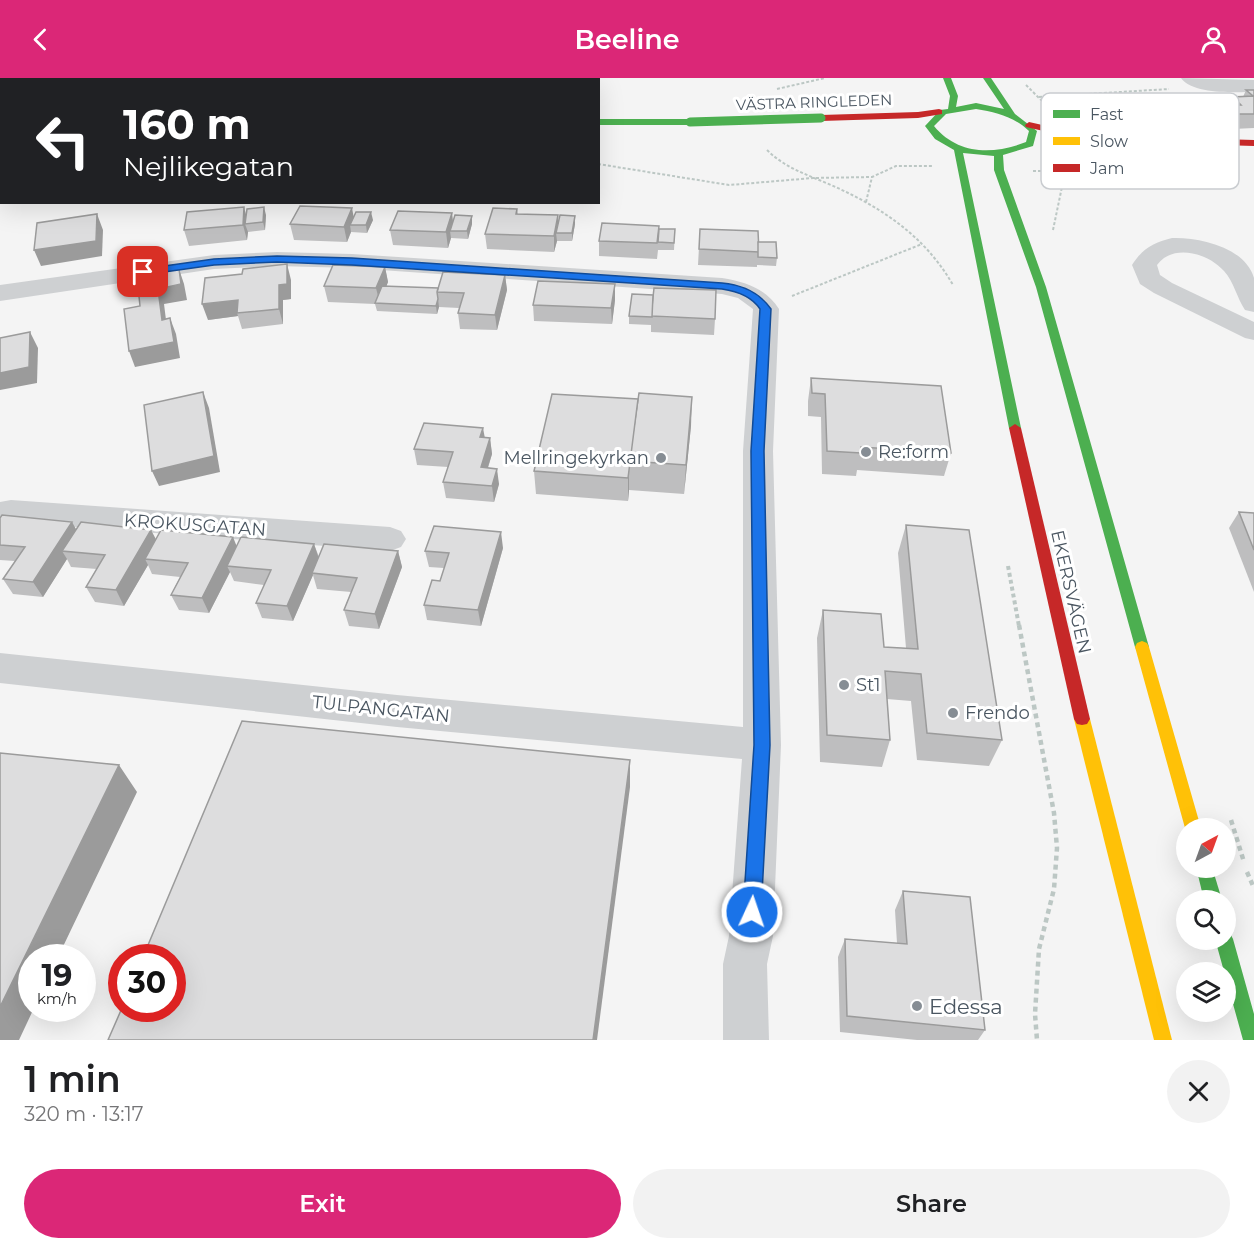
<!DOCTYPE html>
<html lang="en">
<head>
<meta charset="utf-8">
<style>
  :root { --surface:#fff; --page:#f2f2f2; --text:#202124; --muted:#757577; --accent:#db2777 }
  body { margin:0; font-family:Montserrat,sans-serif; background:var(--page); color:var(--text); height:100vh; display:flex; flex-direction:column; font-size:22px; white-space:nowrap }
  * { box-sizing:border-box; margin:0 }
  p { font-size:20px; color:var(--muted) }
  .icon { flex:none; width:33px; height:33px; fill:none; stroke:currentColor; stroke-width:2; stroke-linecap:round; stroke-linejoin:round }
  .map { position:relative; height:962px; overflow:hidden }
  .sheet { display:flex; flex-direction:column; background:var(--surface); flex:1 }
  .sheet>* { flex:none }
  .guide { position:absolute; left:0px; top:0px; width:600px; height:126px; box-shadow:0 6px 24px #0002; background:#202124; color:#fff; overflow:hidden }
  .needle { width:39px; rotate:41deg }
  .fabs { position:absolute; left:1176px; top:740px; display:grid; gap:12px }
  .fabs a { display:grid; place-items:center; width:60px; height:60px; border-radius:50%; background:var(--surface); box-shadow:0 6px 24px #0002; font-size:30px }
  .speed { position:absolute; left:18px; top:866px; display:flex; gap:12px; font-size:30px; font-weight:700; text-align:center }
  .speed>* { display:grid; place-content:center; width:78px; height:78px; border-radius:50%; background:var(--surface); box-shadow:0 6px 24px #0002; line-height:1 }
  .speed small { font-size:15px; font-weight:400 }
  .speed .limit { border:9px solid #d22; background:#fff; color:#111 }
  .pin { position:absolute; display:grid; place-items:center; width:51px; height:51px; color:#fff; margin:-26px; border-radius:12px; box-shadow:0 3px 9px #0006 }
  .me { position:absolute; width:66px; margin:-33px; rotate:3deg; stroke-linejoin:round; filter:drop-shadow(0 0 4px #0008) }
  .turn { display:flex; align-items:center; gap:21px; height:126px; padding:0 24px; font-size:27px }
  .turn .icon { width:78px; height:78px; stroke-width:2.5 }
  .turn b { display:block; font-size:42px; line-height:51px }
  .round { display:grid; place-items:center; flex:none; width:63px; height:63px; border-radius:32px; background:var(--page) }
  .headline { display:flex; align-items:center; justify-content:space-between; height:102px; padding:0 24px }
  h1 { font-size:36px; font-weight:600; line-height:45px }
  .action { display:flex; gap:12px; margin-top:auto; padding:12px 24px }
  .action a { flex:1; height:69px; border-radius:36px; background:var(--accent); color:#fff; font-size:24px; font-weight:600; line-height:69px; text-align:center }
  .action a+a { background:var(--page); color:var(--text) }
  header { display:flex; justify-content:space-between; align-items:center; height:78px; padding:0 24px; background:var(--accent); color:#fff; font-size:27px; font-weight:600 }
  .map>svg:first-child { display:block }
</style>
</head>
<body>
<header><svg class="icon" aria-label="back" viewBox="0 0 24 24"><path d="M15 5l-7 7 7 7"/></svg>Beeline<svg class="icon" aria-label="person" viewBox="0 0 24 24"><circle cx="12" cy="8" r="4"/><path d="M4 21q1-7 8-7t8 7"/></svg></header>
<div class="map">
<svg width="1254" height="962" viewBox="0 0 1254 962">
  <rect width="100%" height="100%" fill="#f4f4f4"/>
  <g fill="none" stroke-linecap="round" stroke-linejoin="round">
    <g stroke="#bcc7c4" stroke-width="2" stroke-dasharray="3 2" stroke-linecap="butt">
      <path d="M1026,7L1042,23"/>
      <path d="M777,11L825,0"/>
      <path d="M1039,19L1169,11"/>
      <path d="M767,72C785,90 808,97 831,107C881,129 925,158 953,207"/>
      <path d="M598,86L729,107L813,100L872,99"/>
      <path d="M1033,93H1066"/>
      <path d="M866,124L872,99L896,88H933"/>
      <path d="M1053,152L1068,80"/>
      <path d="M792,218L922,166"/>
    </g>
    <path stroke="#bcc7c4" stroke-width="4" stroke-dasharray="4 3" stroke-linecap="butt" d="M1008,488L1019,548"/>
    <g stroke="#bcc7c4" stroke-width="4.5" stroke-dasharray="5 4" stroke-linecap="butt">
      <path d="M1019,547L1054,735L1057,770L1054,811L1039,871L1035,936L1037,962"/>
      <path d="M1231,742L1244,784"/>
      <path d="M1247,794L1254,810"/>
    </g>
    <g fill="#ced0d2" fill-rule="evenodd">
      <path d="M327,0H347L326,2Z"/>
      <path d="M1181,0L1254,2V14C1236,14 1193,17 1181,0Z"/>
      <path d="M1172,160C1199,159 1245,169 1254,200C1254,210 1254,224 1254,234L1245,232C1237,220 1234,204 1224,193C1208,175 1173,165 1157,187L1160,197L1172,205L1254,244V262L1245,260L1154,215L1140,206L1132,187C1143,170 1153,165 1172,160Z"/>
      <path d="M277,174L352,176L722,200C746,204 765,210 779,231L773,373L781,667L773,858L767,886L769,962H723V886L729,858L742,681L397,649L0,605V575L397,617L743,649V373L753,231L738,220L722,216L352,190L277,188L214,191L0,223V207L214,177Z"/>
      <path d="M11,422L390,449L401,453L406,461L401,469L390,473L11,444L0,446V424Z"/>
    </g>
    <g fill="#4caf50" fill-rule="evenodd">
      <path d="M943,0H951L958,18L956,29L976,25L1004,31L983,0H991L1015,36L1037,53L1033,68L1003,77L1004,92L1046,209L1149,569L1147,573L1142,575L1137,573L1135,569L1036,209L994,92V78L963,75L1021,350L1015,354L1009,350L954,72L935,61L925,48L940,32L948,31L950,18ZM976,31C996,34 1014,39 1029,53L1026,64C993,77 958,77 934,48L946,36Z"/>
      <path d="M598,41H690L694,44L690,47H598Z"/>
      <path d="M1196,789H1212L1222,822H1204Z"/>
      <path d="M1226,853L1230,855L1233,861L1254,936V962H1243L1215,861H1226Z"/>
    </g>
    <g fill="#ffc107" fill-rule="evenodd">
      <rect x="0" y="56" width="2" height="6"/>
      <path d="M1142,563L1147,565L1149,569L1201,750H1186V754L1185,750L1135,569L1137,565Z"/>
      <path d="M1082,635L1087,636L1090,641L1172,962H1154L1074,641L1077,636Z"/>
    </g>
    <g fill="#c62828" fill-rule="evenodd">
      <path d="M939,31L942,32V36L918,40L821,43L817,40L821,37L918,34Z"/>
      <path d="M1029,44L1087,57L1254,62V68L1087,63L1026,49L1025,47Z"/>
      <path d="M1015,346L1021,350L1090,641L1087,646L1082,647L1077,646L1074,641L1009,350Z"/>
    </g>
    <path stroke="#4caf50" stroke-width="9" d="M690,44L821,40"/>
  </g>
  <g fill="#bebebf">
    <path d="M1246,12H1254V50L1233,51L1224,41L1233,19H1243Z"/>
    <path d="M517,131L518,136L558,137V145L575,146L572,163H557L554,174L487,171L485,156Z"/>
    <path d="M266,137L265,152L248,154L247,162L189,168L184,152Z"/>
    <path d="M354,138L373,142L367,155L351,154L347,164L294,162L290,146Z"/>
    <path d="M472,138V146L468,161L451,160L448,170L393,167L390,152L453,143Z"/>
    <path d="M675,151L674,172H658L657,181L599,178V163Z"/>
    <path d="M700,151L758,164L777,180L776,188L757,187V189L698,187Z"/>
    <path d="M385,189L388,204L386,208L438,210L505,197L507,212L497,252L460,251L458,235L459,230L439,229L437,236L377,233L375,226L328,224L324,208Z"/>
    <path d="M291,202V221L283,222V246L242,251L238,238L208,242Z"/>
    <path d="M615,206V222L612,246L534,243L533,227Z"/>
    <path d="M629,238L715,241L714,257L651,254V247L629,246Z"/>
    <path d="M811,300L951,375L944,398L857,392L856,398L822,396L821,339L808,338V323Z"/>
    <path d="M691,348L684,416L629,412L628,423L536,416L534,393Z"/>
    <path d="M485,360H490L492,376L488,390L499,406L494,424L446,420L443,404L448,389L417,387L414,371Z"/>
    <path d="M1239,434L1254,435V514L1229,450Z"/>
    <path d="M0,440L76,451L156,461L237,468L314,466L319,479L398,473L402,489L379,551L349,548L344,532L351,514L317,511L313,497L293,543L262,540L256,525L264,507L234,503L230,494L209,535L179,532L171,517L180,499L152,496L148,487L124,528L95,524L86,509L97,491L71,489L67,481L43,519L13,516L3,501L15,483L0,482Z"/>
    <path d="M906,447L1002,662L989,688L917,682L911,623L887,621L890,662L882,689L820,684L817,560L823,532L884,569L906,570L898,475Z"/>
    <path d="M503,470L481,548L427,542L424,527L440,503L444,490L429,489L425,473Z"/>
    <path d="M903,813L985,952L978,962H917L840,954L838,879L845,861L897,865L895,832Z"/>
  </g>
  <g fill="#9b9b9b">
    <path d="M244,129L248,144L245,146L248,154L247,162L243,147Z"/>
    <path d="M264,129L266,137L265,152L263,144Z"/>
    <path d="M352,130L355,146L350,147L351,154L347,164L344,149Z"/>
    <path d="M371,134L373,142L367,155L366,147Z"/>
    <path d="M452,135L454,151L450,153L451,160L448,170L446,154Z"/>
    <path d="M97,136L103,152L102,178L41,188L34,172Z"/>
    <path d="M558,137L559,152L556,155L557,163L554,174V158Z"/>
    <path d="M472,138V146L468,161L467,153Z"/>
    <path d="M575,138V146L572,163V155Z"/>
    <path d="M287,186L291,202V221L283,222V246L279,231V207Z"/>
    <path d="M385,189L388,204L380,226L376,210Z"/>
    <path d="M179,191L184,206L187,222L164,226L168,258L162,242L158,211Z"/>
    <path d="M505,197L507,212L497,252L495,237Z"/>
    <path d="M615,206V222L612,246L611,230Z"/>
    <path d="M438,221L439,229L437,236L436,228Z"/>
    <path d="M238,222L237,235L238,238L208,242L202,226Z"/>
    <path d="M170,240L176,256L180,280L135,289L129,273Z"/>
    <path d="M30,254L38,270L37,305L0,312V295Z"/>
    <path d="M203,314L209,330L220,394L159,408L152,393Z"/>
    <path d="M692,319L691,348L684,416L686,387Z"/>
    <path d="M483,350L486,366L480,359Z"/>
    <path d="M490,360L492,376L483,405L481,389Z"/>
    <path d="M629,389V412L628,423V400Z"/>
    <path d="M497,391L499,406L494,424L492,408Z"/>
    <path d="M72,444L81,460L62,473L67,481L43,519L33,504Z"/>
    <path d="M151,452L159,467L145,481L148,487L124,528L116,512Z"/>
    <path d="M501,454L503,470L481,548L478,532Z"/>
    <path d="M233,459L239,474L227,488L230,494L209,535L202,520Z"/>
    <path d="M314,466L319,481L312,495L313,497L293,543L287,528Z"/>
    <path d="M398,473L402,489L379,551L375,536Z"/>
    <path d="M630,682V709L597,962H593Z"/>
    <path d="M119,687L137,714L58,879H32V930H34L19,962H0V929Z"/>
  </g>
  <g fill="#ddddde" stroke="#9b9b9b" stroke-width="1.5">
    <path d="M1246,12H1254V36H1239L1230,27H1241L1233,19L1253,18Z"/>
    <path d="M300,128L352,130L344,149L290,146Z"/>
    <path d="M244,129L243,147L184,152L187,134Z"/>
    <path d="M264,129L263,144L245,146L247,131Z"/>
    <path d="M493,130L517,131L516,136L558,137L554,158L485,156Z"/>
    <path d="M398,133L452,135L446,154L390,152Z"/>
    <path d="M356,134H371L366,147H350Z"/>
    <path d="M97,136L96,163L34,172L37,145Z"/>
    <path d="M455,137L472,138L467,153H450Z"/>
    <path d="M560,137L575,138L572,155H556Z"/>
    <path d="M602,145L659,148L657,165L599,163Z"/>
    <path d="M659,151H675L674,165L658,164Z"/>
    <path d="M700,151L758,153L759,174L699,171Z"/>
    <path d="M758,164H776L777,180L758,179Z"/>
    <path d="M287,186V206L279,207V231L237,235L238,222L202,226L205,200L242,196L243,191Z"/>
    <path d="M333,187L385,189L376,210L324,208Z"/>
    <path d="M179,191L181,206L158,211L162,242L170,240L174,264L129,273L124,231L140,228L137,199Z"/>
    <path d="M443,194L505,197L495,237L458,235L464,215L437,214Z"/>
    <path d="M538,203L615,206L611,230L533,227Z"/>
    <path d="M382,208L438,210L437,214L438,221L436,228L375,225Z"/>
    <path d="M654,210L716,212L715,241L651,238Z"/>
    <path d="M632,216L653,217L652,239L629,238Z"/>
    <path d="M30,254L29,289L0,295V260Z"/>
    <path d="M811,300L941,308L951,375L861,369V375L827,373L825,316L812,315Z"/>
    <path d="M203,314L214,378L152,393L144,327Z"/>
    <path d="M639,315L692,319L686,387L629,383Z"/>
    <path d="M552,316L638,321L628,400L534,393Z"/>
    <path d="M424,345L483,350L480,359L490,360L481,389L497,391L492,408L443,404L453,374L414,371Z"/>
    <path d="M1239,434L1254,435V472Z"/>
    <path d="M2,437L72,444L33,504L3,501L25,469L0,467V440Z"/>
    <path d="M81,444L151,452L116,512L86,509L105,477L62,473Z"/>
    <path d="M906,447L969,452L1002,662L927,655L921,596L885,593L890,662L827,657L823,532L881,536L884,569L918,571Z"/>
    <path d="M434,448L501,454L478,532L424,527L432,502L440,503L449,475L425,473Z"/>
    <path d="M161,452L233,459L202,520L171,517L188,485L145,481Z"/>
    <path d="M241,459L314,466L287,528L256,525L271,492L227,488Z"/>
    <path d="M324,466L398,473L375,536L344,532L357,500L312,495Z"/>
    <path d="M242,643L630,682L593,962H108L122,930H172V879H143Z"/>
    <path d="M0,675L119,687L0,929Z"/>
    <path d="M903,813L970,819L985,952L847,938L845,861L907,866Z"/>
  </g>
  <path fill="#1a73e8" stroke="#114b97" stroke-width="1.5" d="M277,178L352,180L722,205C743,207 759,214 771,231L764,373L770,667L761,834L758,840L752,843L746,840L743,834L754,667L751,373L760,231C752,219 736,213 722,211L352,187L277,184L214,187L143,197L138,194L143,191L214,181Z"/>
  <g fill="#868d94" stroke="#fff" stroke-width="2">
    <circle cx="866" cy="374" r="6"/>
    <circle cx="661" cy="380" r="6"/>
    <circle cx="844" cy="607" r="6"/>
    <circle cx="953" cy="635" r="6"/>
    <circle cx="917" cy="928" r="6"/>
  </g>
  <g text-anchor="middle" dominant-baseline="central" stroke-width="6" stroke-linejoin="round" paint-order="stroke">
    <g font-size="15" fill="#4a5661" stroke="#fff">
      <text transform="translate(814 24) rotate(-2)">VÄSTRA RINGLEDEN</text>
    </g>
    <g font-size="18" fill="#4a5661" stroke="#fff" text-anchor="start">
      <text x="878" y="374">Re:form</text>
      <text x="649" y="380" text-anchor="end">Mellringekyrkan</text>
      <text x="856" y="607">St1</text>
      <text x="965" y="635">Frendo</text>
    </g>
    <g font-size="18" fill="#4a5661" stroke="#fff">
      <text transform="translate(195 447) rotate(4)">KROKUSGATAN</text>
      <text transform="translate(1071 514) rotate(77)">EKERSVÄGEN</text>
      <text transform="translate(381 631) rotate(6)">TULPANGATAN</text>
    </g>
    <g font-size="21" fill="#4a5661" stroke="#fff" text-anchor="start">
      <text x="929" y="928">Edessa</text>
    </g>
  </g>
  <rect x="1041" y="15" width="198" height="96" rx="9" fill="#fff" stroke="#c9ccd0" stroke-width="1.5"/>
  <rect x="1053" y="32" width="27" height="8" fill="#4caf50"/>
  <rect x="1053" y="59" width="27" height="8" fill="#ffc107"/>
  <rect x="1053" y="86" width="27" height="8" fill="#c62828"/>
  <g font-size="16" fill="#4a5661">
    <text x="1090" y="42">Fast</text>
    <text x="1090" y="69">Slow</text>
    <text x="1090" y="96">Jam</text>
  </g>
</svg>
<div class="fabs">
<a><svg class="needle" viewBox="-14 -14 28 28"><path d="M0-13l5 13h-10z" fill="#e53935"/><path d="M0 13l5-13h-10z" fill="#757577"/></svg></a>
<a><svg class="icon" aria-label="search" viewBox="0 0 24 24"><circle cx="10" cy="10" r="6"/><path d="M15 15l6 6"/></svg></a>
<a><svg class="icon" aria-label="layers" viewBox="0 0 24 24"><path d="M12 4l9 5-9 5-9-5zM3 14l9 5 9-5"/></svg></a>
</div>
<div class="speed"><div>19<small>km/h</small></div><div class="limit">30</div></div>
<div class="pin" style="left:143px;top:194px;background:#d93025"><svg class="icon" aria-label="arrive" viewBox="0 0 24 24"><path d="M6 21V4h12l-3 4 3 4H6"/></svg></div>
<svg class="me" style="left:752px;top:834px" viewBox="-20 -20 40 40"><circle r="17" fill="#1a73e8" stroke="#fff" stroke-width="3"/><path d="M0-11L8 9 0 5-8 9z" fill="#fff"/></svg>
<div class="guide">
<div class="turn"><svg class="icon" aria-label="left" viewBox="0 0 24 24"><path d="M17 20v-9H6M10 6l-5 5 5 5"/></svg><div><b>160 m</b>Nejlikegatan</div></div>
</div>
</div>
<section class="sheet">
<div class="headline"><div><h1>1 min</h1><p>320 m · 13:17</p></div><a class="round"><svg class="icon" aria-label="close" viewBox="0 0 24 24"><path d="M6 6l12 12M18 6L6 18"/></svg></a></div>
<div class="action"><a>Exit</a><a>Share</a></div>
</section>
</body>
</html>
